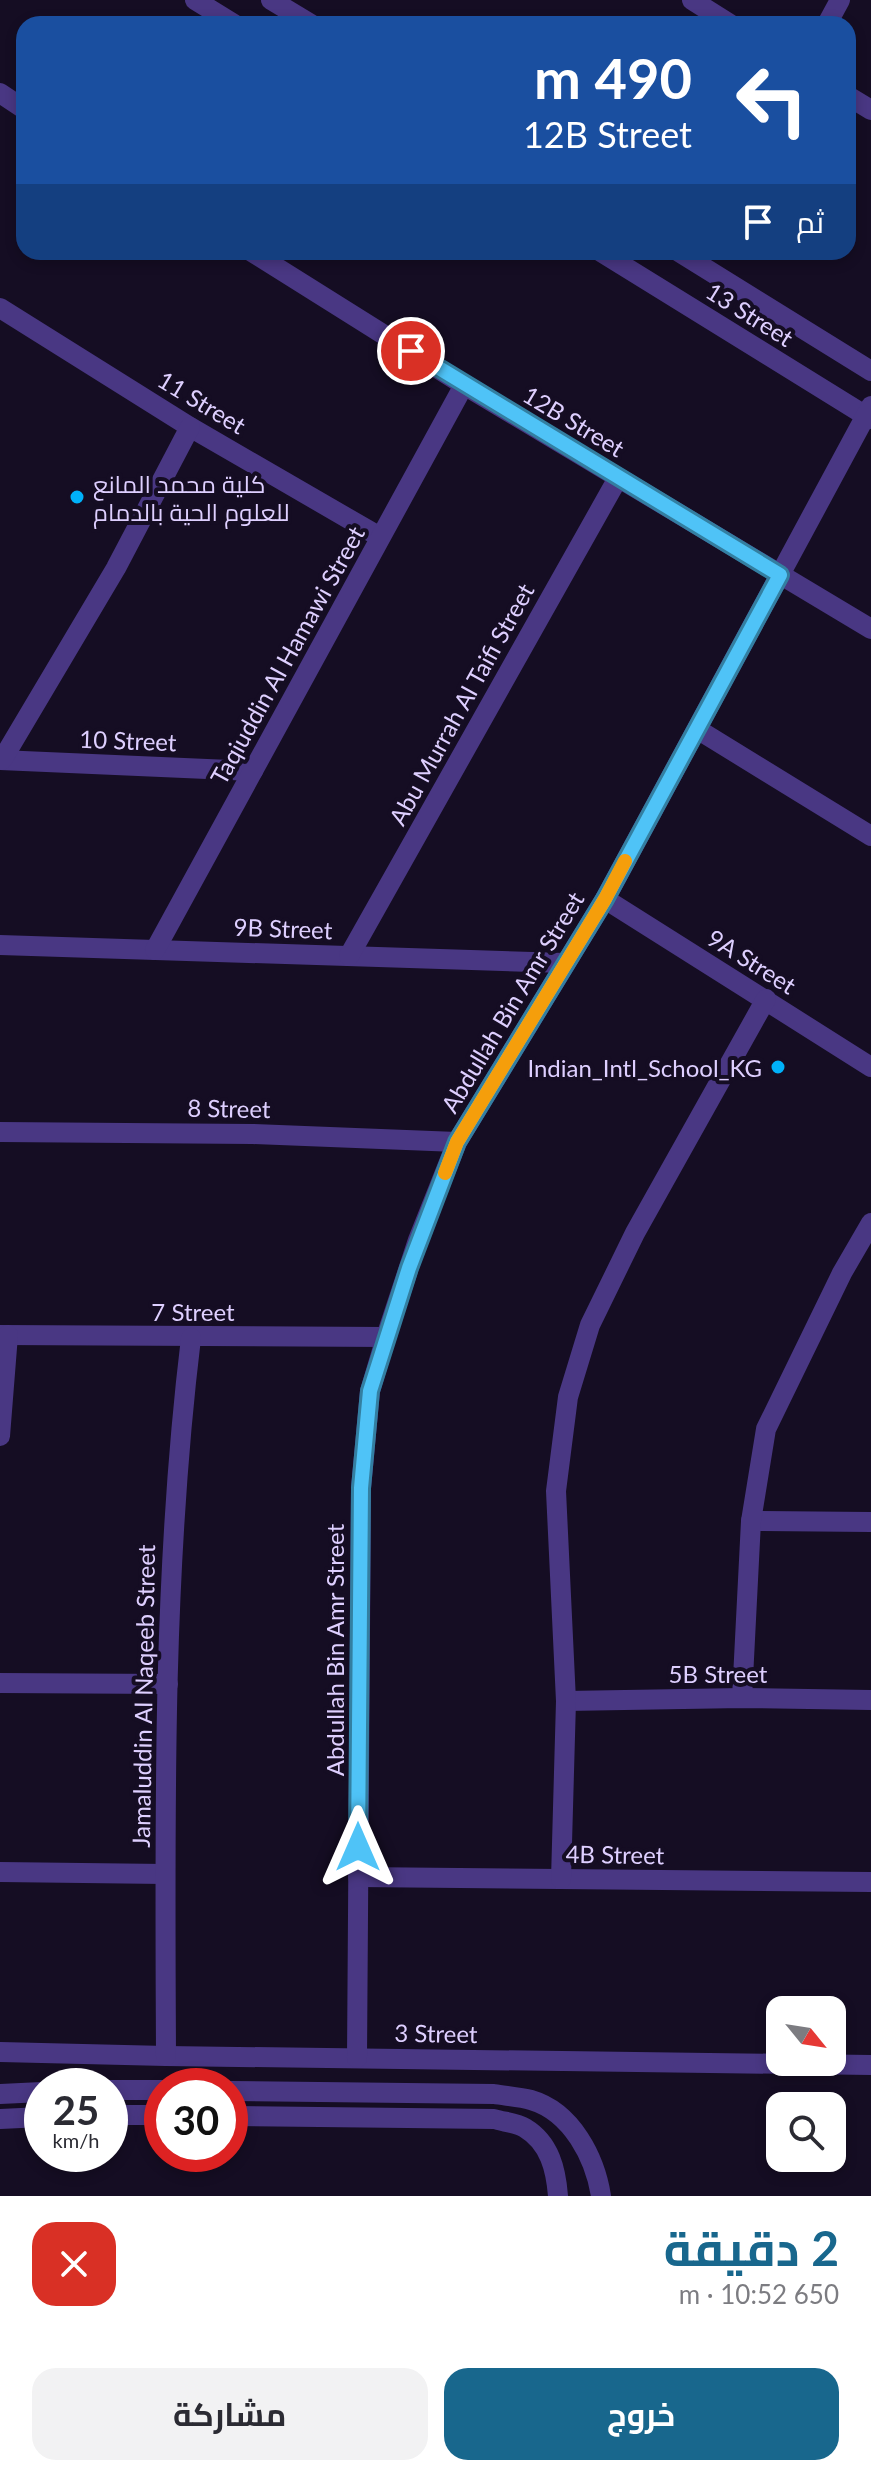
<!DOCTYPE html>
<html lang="ar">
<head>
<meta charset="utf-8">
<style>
  :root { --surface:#fff; --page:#f2f2f3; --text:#2b2b33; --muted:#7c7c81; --accent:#18678d }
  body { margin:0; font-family:Lato,Cairo,sans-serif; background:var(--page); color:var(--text); direction:rtl; height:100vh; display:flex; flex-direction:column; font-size:30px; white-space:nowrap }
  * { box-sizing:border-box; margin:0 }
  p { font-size:26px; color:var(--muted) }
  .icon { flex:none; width:44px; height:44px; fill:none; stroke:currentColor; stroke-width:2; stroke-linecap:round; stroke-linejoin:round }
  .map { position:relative; height:2196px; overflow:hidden; direction:ltr }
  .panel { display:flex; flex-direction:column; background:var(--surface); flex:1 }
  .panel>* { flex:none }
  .banner { position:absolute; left:16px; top:16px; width:840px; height:244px; border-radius:24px; box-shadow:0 4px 12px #0003; direction:rtl; background:#1a4fa0; color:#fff; overflow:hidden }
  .needle { width:52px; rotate:120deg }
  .tools { position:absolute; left:766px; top:1996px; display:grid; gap:16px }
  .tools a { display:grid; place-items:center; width:80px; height:80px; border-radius:16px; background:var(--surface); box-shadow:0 4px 12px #0003; font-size:40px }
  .speed { position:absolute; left:24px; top:2068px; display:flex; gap:16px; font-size:40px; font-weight:700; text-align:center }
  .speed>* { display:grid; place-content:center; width:104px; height:104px; border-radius:50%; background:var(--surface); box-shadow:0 4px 12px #0003; line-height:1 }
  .speed small { font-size:20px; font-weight:400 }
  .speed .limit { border:12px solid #d22; background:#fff; color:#111 }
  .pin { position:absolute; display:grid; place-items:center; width:68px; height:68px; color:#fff; margin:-34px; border:4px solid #fff; border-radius:50%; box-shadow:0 2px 8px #0007 }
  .me { position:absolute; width:88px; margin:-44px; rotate:0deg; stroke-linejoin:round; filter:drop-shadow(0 0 6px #0008) }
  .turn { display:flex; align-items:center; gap:28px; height:168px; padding:0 32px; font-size:36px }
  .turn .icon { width:104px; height:104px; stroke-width:2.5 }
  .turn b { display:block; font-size:56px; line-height:68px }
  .then { display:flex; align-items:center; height:76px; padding:0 32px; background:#0003; gap:16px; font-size:30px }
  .round { display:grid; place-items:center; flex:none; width:84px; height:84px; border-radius:24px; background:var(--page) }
  .headline { display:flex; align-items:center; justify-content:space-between; height:136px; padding:0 32px }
  h1 { font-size:48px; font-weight:700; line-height:60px; color:var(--accent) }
  .cta { display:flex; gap:16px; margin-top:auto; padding:16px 32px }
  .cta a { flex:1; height:92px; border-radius:24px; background:var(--accent); color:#fff; font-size:32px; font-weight:700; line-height:92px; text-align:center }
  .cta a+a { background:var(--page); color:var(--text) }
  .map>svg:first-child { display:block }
</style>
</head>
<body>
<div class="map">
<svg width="871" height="2196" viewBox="0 0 871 2196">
  <rect width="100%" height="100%" fill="#150d23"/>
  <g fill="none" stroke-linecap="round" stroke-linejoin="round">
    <g stroke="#493783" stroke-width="20">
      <path d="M195,0L234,24"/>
      <path d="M271,0L311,24"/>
      <path d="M692,0L730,24"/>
      <path d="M827,24L840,0"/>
      <path d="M0,93L24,109"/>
      <path d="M848,96L871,110"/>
      <path d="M252,252L464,385L871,629"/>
      <path d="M601,252L871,419"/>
      <path d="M679,252L871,371"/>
      <path d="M0,308L190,427L380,537"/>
      <path d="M697,729L871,836"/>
      <path d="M0,760L253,771"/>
      <path d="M2,760L116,568L190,427"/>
      <path d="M605,899L871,1067"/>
      <path d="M0,945L565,963"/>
      <path d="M155,950L464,385"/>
      <path d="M349,956L618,478"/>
      <path d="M0,1132L253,1134L457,1142"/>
      <path d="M0,1335L386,1337"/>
      <path d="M0,1436L8,1335"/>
      <path d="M751,1521L871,1522"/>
      <path d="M0,1683L168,1684"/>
      <path d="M742,1698L751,1521L766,1429L842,1273L871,1223"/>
      <path d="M566,1701L742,1698L871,1700"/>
      <path d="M0,1872L165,1874"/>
      <path d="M358,1877L871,1882"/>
      <path d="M561,1879L566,1701L556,1491L568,1397L590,1325L635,1233L766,999"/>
      <path d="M0,2052L166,2056L871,2065"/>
      <path d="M166,2056C165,1816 162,1576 191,1338"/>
      <path d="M357,2058L361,1488L370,1391L386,1337L418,1240L457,1142L605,899L871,406"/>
      <path d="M110,2090H162"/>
      <path d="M230,2091L494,2094C506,2096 520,2097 531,2100C572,2112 595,2158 601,2196"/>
      <path d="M0,2094L42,2092"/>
      <path d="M110,2115H162"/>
      <path d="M230,2116L494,2119C504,2122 517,2123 525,2128C550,2143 556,2170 558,2196"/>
      <path d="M0,2119L42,2117"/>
    </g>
  </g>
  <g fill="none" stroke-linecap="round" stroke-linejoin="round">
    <defs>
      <path id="route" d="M358,1847L361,1488L370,1391L409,1268L457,1142L605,899L780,575L411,351"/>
    </defs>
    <use href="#route" stroke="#337fa1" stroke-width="20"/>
    <use href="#route" stroke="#4fc3f7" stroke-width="14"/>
    <path stroke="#f59e0b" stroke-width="14" d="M445,1173L457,1142L605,899L625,861"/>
  </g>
  <g fill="#00b1fa" stroke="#150d23" stroke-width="3">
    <circle cx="77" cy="497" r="8"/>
    <circle cx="778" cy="1067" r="8"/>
  </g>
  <g text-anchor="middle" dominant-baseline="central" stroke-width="8" stroke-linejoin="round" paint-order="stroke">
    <g font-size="24" fill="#decfff" stroke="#150d23">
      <text transform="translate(750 314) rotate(32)">13 Street</text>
      <text transform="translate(202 402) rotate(31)">11 Street</text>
      <text transform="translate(574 421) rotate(31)">12B Street</text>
      <text transform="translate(287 655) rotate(-61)">Taqiuddin Al Hamawi Street</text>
      <text transform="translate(461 704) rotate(-61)">Abu Murrah Al Taifi Street</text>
      <text transform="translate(128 740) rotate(2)">10 Street</text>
      <text transform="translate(283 928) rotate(2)">9B Street</text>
      <text transform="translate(752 961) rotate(32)">9A Street</text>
      <text transform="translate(512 1002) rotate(-59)">Abdullah Bin Amr Street</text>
      <text transform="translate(229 1108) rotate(1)">8 Street</text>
      <text x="193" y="1311">7 Street</text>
      <text transform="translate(334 1650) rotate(-90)">Abdullah Bin Amr Street</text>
      <text x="718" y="1673">5B Street</text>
      <text transform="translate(143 1696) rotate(-89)">Jamaluddin Al Naqeeb Street</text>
      <text transform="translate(615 1854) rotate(1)">4B Street</text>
      <text transform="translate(436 2033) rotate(1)">3 Street</text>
    </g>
    <g font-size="24" fill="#decfff" stroke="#150d23" text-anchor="start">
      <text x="93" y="483">كلية محمد المانع<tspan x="93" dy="28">للعلوم الحية بالدمام</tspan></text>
      <text x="762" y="1067" text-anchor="end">Indian_Intl_School_KG</text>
    </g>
  </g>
</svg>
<div class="tools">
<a><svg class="needle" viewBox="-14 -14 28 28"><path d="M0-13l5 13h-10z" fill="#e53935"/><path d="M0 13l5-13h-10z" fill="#7c7c81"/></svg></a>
<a><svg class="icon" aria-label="search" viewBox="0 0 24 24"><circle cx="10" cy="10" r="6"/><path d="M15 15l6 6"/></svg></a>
</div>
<div class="speed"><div>25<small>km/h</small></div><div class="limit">30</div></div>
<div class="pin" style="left:411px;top:351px;background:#d93025"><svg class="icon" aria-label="arrive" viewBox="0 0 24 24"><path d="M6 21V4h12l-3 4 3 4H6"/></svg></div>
<svg class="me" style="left:358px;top:1847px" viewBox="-20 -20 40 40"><path d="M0-17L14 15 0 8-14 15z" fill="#4fc3f7" stroke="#fff" stroke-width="4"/></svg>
<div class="banner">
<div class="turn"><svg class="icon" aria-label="left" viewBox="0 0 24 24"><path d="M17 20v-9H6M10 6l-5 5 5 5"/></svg><div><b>490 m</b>12B Street</div></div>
<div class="then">ثم<svg class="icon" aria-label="arrive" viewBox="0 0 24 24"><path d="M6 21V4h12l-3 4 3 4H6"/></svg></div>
</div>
</div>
<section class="panel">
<div class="headline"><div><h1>2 دقيقة</h1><p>650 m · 10:52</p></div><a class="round" style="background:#d93025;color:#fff"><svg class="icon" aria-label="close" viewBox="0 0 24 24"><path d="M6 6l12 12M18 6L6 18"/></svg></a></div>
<div class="cta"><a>خروج</a><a>مشاركة</a></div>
</section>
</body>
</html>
